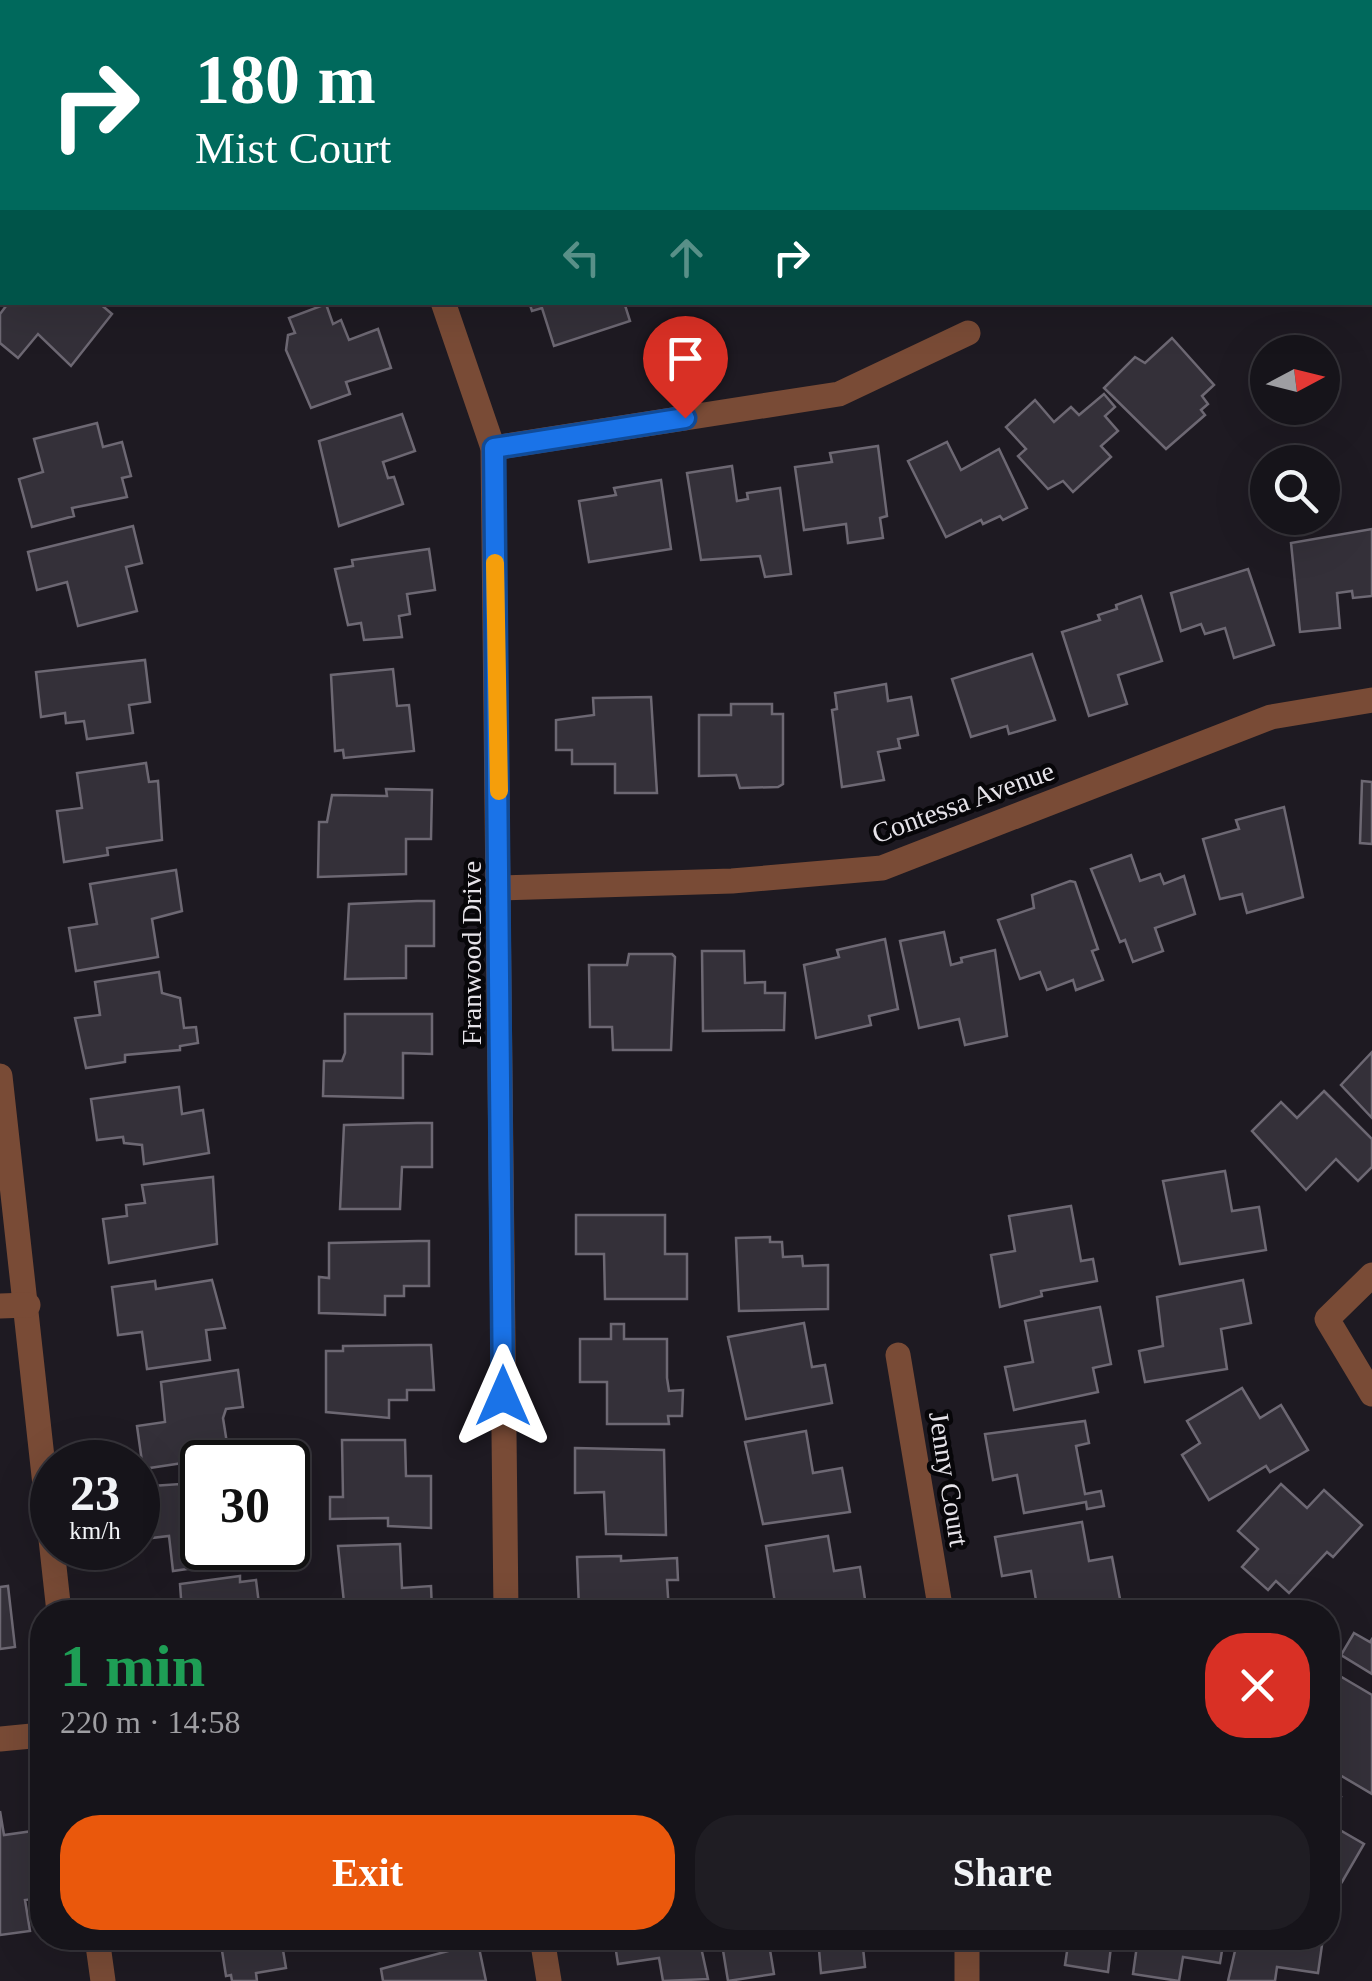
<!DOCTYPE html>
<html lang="en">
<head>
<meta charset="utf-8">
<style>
  :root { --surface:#16141a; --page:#1f1d23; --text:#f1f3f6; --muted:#9e9ea2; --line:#353339; --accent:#ea580c }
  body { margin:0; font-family:Georgia,serif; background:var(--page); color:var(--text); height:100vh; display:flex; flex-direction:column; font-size:38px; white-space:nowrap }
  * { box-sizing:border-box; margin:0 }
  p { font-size:32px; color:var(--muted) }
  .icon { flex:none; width:55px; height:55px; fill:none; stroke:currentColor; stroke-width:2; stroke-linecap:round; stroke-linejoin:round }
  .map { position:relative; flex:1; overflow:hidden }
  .details { position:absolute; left:30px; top:1600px; width:1310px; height:350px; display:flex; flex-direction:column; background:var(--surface); border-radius:40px; box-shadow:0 10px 40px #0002,0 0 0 2px var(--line) }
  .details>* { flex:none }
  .banner { position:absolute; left:0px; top:0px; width:1372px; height:305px; box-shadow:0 10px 40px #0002,0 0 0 2px var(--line); background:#00695c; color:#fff; overflow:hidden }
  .needle { width:65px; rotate:83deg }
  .buttons { position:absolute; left:1250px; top:335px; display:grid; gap:20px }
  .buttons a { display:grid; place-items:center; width:90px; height:90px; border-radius:50%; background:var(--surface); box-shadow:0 10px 40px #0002,0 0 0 2px var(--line); font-size:50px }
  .speed { position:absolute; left:30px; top:1440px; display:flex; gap:20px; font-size:50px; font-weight:700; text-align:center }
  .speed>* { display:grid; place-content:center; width:130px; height:130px; border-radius:50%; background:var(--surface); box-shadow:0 10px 40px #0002,0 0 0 2px var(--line); line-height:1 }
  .speed small { font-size:25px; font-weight:400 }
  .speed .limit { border:5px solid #111; border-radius:15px; background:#fff; color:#111 }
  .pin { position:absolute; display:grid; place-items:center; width:85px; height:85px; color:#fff; margin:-102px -42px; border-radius:50% 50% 50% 0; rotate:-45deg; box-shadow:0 0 10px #0007 }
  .pin .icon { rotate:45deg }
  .me { position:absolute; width:110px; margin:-55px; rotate:0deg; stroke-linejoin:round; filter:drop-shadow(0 0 8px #0008) }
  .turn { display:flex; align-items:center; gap:35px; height:210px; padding:0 30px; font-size:45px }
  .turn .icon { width:130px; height:130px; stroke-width:2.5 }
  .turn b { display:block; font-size:70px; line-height:85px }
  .lanes { display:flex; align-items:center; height:95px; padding:0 30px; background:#0003; justify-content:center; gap:50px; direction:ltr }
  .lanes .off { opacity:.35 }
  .round { display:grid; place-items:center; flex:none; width:105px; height:105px; border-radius:40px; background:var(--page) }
  .overview { display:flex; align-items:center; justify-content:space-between; height:170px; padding:0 30px }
  h1 { font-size:60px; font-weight:700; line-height:75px; color:#1e9e55 }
  .cta { display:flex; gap:20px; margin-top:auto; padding:20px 30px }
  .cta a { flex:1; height:115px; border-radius:40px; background:var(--accent); color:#fff; font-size:40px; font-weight:700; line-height:115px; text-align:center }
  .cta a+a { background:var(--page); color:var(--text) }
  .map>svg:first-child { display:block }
</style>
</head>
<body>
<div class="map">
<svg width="1372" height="1981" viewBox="0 0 1372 1981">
  <rect width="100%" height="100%" fill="#1e1a22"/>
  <g fill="#04432a">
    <path d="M0,0L75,2H2L0,271Z"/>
    <path d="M463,0H1372V209L1370,2Z"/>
  </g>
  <g fill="#343039" stroke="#6d6873" stroke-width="2.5">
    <path d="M9,302H98L112,314L71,366L38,334L18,358L0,343V314Z"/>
    <path d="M529,302H624L630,321L554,346L542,308L532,311Z"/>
    <path d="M326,304L333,324L341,320L349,340L378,329L391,368L346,382L350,394L311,408L286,350L288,335L295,333L289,318Z"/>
    <path d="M1172,338L1214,385L1202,396L1208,404L1201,410L1205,415L1166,449L1104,388L1135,357L1145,363Z"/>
    <path d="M1104,394L1115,407L1105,416L1118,431L1101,446L1111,457L1073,492L1063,481L1048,489L1018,456L1026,449L1006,427L1035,400L1054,422L1071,407L1079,415Z"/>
    <path d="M402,414L415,451L383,462L388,478L394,477L403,504L339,526L319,441Z"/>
    <path d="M97,423L103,447L122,442L131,476L122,478L127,497L72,508L74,516L32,527L19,479L43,472L34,439Z"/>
    <path d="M947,442L961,470L999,449L1027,508L1003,520L1000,516L983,524L981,520L946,537L908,461Z"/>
    <path d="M878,446L887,516L880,518L883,538L848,543L846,524L804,530L795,467L832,462L830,453Z"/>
    <path d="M732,466L737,501L748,499L747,493L780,488L791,574L765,577L760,556L701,560L687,473Z"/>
    <path d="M661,480L671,549L589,562L579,501L616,495L614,488Z"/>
    <path d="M133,526L142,563L126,567L137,611L78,626L67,582L37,590L28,552Z"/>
    <path d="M1372,529V596L1353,598L1352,591L1337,593L1340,628L1300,632L1291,543Z"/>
    <path d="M429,549L435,590L407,594L410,614L399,616L402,637L364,640L361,623L348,625L335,569L353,566L352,560Z"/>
    <path d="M1248,569L1274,645L1234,658L1225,628L1205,634L1201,624L1181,631L1171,593Z"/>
    <path d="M1141,596L1162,661L1118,675L1127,704L1089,716L1062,632L1100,620L1098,615L1117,609L1116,605Z"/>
    <path d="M1032,654L1055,720L1009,734L1007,726L971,737L952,679Z"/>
    <path d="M145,660L150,702L129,705L133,733L87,739L84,721L66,723L65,713L41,717L36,672Z"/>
    <path d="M393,669L397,706L409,705L414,751L344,758L343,750L335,751L331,675Z"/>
    <path d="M886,684L888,701L911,697L918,735L898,739L900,748L878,752L884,780L842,787L832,710L837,709L835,693Z"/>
    <path d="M651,697L657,793H615V764H572V750H556V720L594,715L593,698Z"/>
    <path d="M731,704H772V714H783V784L778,787L740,788L736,775L699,776V715H731Z"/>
    <path d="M146,763L149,782L158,781L162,840L107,848L108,855L64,862L57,811L82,808L77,773Z"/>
    <path d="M1362,781L1372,782V844L1360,843Z"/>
    <path d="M386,789L432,790L431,839H406V874L318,877L319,822H327L332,795L387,796Z"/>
    <path d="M1284,807L1303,897L1247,913L1242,894L1220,899L1203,839L1239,829L1236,820Z"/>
    <path d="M1131,855L1140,881L1160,874L1164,884L1184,876L1195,914L1155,928L1163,951L1133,962L1125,940L1120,942L1091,869Z"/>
    <path d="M176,870L182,911L152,919L158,957L76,971L69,928L97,924L90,884Z"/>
    <path d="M1070,881L1075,882L1098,949L1092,951L1103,980L1076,990L1073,980L1047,990L1040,972L1020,979L998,920L1034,908L1032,895Z"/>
    <path d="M417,901H434V946H406V978L345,979L349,904Z"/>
    <path d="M944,932L951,965L962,962L961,958L995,950L1007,1036L965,1045L959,1019L919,1028L900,941Z"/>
    <path d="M885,939L898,1009L869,1016L871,1025L816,1038L804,965L839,957L837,950Z"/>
    <path d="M702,951H744L745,983L765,982V993H785L784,1030L703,1031Z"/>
    <path d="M629,954H672L675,957L671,1050H613L612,1027H590L589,965H627Z"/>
    <path d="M159,972L162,993L180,998L184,1028L196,1027L198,1043L180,1046V1050L125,1055V1062L86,1068L75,1018L100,1015L95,982Z"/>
    <path d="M345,1014H432V1054L403,1053V1098L323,1096L324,1061H342L345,1053Z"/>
    <path d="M1372,1052V1118L1341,1085Z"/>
    <path d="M179,1087L182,1114L203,1110L209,1153L144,1164L142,1145L124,1143L123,1137L97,1140L91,1099Z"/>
    <path d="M1324,1091L1372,1139V1167L1358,1181L1336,1159L1306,1190L1252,1131L1281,1102L1297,1118Z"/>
    <path d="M417,1123H432V1167H402L400,1209H340L344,1125Z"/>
    <path d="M1225,1171L1232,1211L1259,1207L1266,1250L1180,1264L1163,1181Z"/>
    <path d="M213,1177L217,1244L109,1263L103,1219L127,1216L126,1205L145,1203L142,1185Z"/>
    <path d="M1071,1206L1081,1261L1093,1259L1097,1281L1041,1291L1042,1296L1000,1307L991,1255L1015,1251L1009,1216Z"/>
    <path d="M576,1215H665V1254H687V1299H605L604,1254H576Z"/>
    <path d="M770,1237V1242H782L783,1257L802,1256L803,1266L828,1265V1309L739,1311L736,1238Z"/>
    <path d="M418,1241H429V1286H404V1296H385V1315L319,1313V1277L329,1278V1243Z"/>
    <path d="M212,1280L225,1328L206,1330L210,1360L147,1369L142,1332L118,1335L112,1287L155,1281L156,1289Z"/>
    <path d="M1243,1280L1251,1323L1221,1329L1227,1369L1145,1382L1139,1351L1163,1346L1157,1297Z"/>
    <path d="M1100,1307L1111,1364L1093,1368L1098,1392L1014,1410L1005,1367L1033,1362L1025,1321Z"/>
    <path d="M804,1323L812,1367L825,1365L832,1403L746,1419L728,1337Z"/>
    <path d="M611,1324H624V1339H667V1378L669,1391L683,1390L682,1416H668L669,1424H607V1382H580V1339H611Z"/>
    <path d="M419,1345H431L434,1390H407V1400H389V1418L326,1412V1351H343V1346Z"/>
    <path d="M238,1370L243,1407L226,1409L223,1418L229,1456L143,1469L137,1426L165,1422L161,1382Z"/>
    <path d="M1242,1388L1260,1418L1281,1405L1308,1450L1270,1472L1266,1466L1209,1500L1182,1455L1200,1443L1187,1421Z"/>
    <path d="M1085,1421L1089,1443L1076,1446L1085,1494L1101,1491L1104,1506L1087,1509L1086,1502L1024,1513L1017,1475L993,1480L985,1434Z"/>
    <path d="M806,1431L813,1473L842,1468L850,1512L763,1524L745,1442Z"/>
    <path d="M342,1440H405L406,1476H431V1528L388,1526V1518L330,1519V1497H343Z"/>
    <path d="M575,1448L664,1450L666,1535L606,1534L604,1492L575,1493Z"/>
    <path d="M180,1484L181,1491L202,1488V1548H234L236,1562L173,1571L169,1536L143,1539L138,1487Z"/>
    <path d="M1281,1484L1307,1508L1324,1490L1362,1525L1333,1557L1327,1552L1289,1593L1276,1581L1268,1590L1242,1567L1258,1549L1238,1531Z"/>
    <path d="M1082,1522L1089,1561L1112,1557L1120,1599L1038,1612L1031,1571L1002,1576L995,1537Z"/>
    <path d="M828,1536L834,1571L860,1567L867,1612H766L765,1605L775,1603L766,1546Z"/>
    <path d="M400,1544L402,1588L431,1586L432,1612H345L338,1546Z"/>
    <path d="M621,1556V1561L677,1558L678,1580H667L669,1612L579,1609L577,1557Z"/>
    <path d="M240,1576V1582L256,1580L260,1612H182L180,1584Z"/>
    <path d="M8,1586L15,1647L0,1649V1587Z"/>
    <path d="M1354,1633L1370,1642L1372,1639V1674L1341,1655Z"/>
    <path d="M1328,1669L1372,1695V1794L1328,1768Z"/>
    <path d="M1328,1789L1341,1797L1331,1813L1338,1817L1333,1826L1364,1844L1342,1882L1328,1874Z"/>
    <path d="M0,1811L4,1835L40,1830L42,1847V1898L25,1900L30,1931L0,1935Z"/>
    <path d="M220,1938H281L286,1968L256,1973L257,1981H232L231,1975L226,1976Z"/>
    <path d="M614,1938H699L708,1979L663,1981L659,1958L618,1964Z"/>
    <path d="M721,1938H806L807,1943L770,1950L774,1974L728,1981Z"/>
    <path d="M818,1938H869H862L865,1967L821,1973Z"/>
    <path d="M1069,1938H1112L1108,1972L1065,1965Z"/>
    <path d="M1138,1938H1224L1220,1963L1183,1957L1179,1981L1133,1974Z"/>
    <path d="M1238,1938H1323L1318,1973L1277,1967L1275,1981H1228Z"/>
    <path d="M478,1943L486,1981H383L381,1969Z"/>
  </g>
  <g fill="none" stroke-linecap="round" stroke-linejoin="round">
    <g stroke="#794b36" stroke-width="25">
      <path d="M443,302L493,448L506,1612"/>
      <path d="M493,448L839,394L968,333"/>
      <path d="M501,888L732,881L882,868L1271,717L1372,700"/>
      <path d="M0,1076L59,1612"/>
      <path d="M1372,1275L1327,1319L1372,1394"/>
      <path d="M0,1306L28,1305"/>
      <path d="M898,1355L941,1612"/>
      <path d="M0,1739L42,1735"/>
      <path d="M97,1938L103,1981"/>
      <path d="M542,1938L549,1981"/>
      <path d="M967,1938V1981"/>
    </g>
  </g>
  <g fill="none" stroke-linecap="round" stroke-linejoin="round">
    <defs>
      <path id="route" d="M503,1396L494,448L685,418"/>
    </defs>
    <use href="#route" stroke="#114b97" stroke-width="25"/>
    <use href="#route" stroke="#1a73e8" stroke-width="18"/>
    <path stroke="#f59e0b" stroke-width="18" d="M495,563L499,791"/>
  </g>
  <g text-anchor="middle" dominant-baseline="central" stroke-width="9" stroke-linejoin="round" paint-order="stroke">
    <g font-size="28" fill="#e6e3e9" stroke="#070609">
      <text transform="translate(963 802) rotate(-20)">Contessa Avenue</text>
      <text transform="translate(471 953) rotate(-90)">Franwood Drive</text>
      <text transform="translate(949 1479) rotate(81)">Jenny Court</text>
    </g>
  </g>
</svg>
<div class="buttons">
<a><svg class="needle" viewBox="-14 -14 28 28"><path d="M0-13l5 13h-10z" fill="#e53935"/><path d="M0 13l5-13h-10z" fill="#9e9ea2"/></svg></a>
<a><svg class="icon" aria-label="search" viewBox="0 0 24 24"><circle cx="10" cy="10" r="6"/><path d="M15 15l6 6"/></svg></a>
</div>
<div class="speed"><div>23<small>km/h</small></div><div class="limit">30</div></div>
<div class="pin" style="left:685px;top:418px;background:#d93025"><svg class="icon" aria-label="arrive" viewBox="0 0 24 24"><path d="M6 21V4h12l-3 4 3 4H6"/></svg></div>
<svg class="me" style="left:503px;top:1396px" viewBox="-20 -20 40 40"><path d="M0-17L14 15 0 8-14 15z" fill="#1a73e8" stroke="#fff" stroke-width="4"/></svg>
<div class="banner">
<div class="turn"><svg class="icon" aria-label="right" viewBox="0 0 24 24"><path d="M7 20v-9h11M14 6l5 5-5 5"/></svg><div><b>180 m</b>Mist Court</div></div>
<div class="lanes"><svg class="icon off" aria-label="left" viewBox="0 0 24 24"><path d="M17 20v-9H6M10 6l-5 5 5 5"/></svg><svg class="icon off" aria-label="ahead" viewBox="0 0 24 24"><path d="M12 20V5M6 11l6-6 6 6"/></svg><svg class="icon" aria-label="right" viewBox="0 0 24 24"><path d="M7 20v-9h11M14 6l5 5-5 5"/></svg></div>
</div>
<section class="details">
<div class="overview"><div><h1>1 min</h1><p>220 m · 14:58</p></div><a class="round" style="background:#d93025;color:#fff"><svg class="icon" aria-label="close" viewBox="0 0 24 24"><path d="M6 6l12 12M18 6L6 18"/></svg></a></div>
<div class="cta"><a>Exit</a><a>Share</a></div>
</section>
</div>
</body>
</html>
